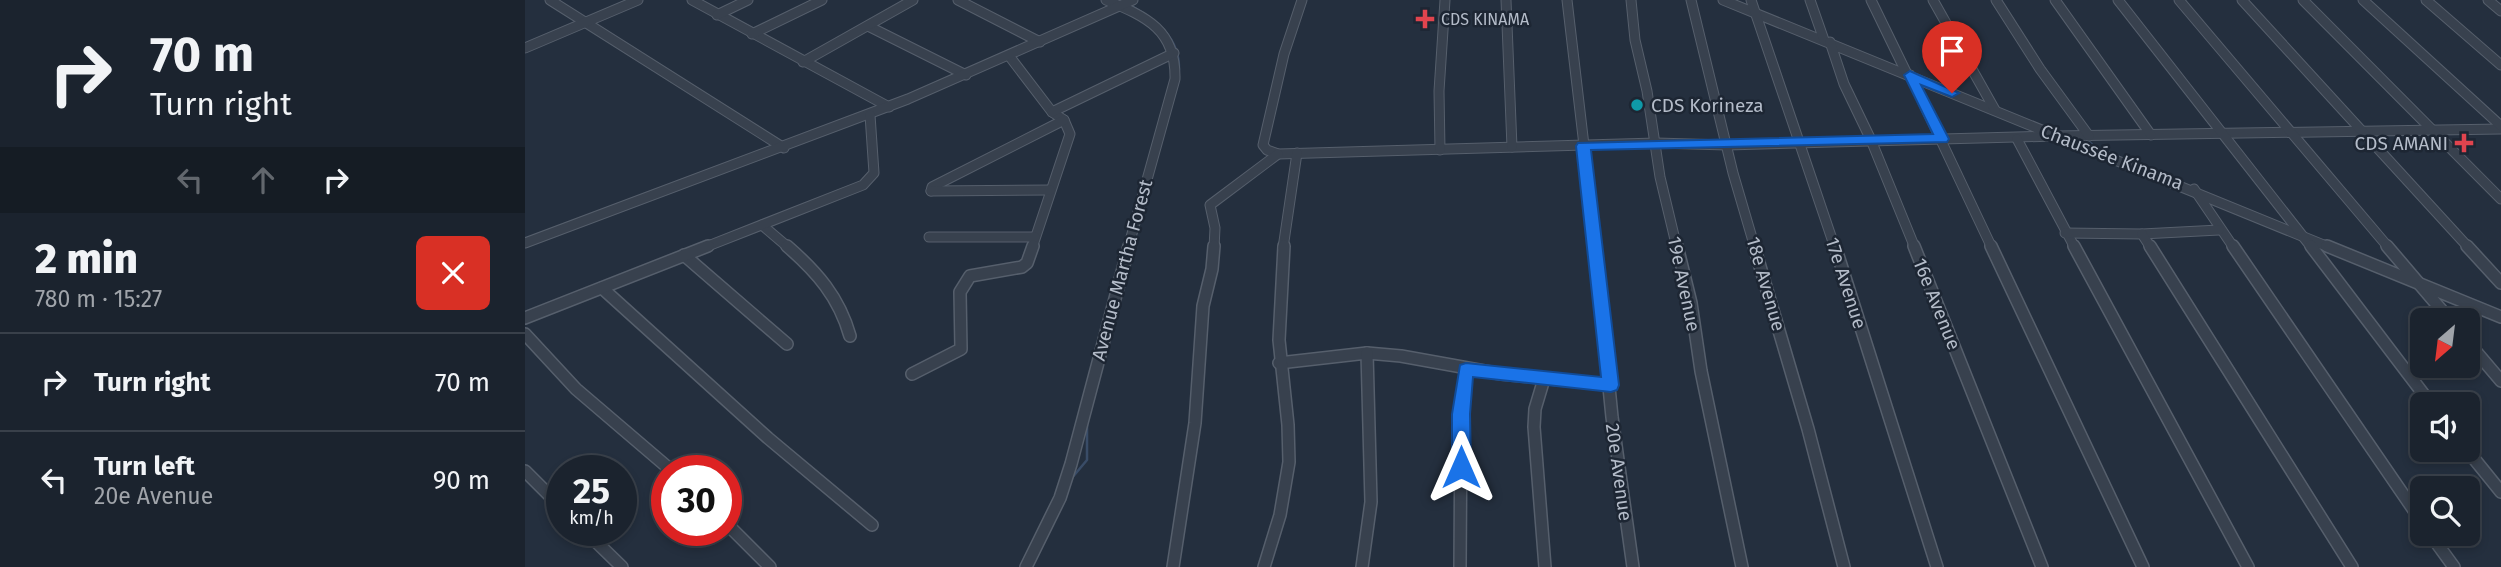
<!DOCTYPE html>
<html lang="en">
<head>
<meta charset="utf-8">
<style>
  :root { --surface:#1b232e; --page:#282f3a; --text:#f1f3f6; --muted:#a0a4aa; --line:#39404a }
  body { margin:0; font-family:"Fira Sans",sans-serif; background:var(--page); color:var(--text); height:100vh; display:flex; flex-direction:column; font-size:26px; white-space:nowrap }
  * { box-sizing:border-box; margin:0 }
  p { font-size:23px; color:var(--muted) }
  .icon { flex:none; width:38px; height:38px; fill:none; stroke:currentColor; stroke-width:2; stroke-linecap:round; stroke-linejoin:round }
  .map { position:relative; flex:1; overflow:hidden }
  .drawer { display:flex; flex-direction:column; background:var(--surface); width:525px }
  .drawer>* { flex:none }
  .guide { background:#1b232e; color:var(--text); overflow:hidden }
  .needle { width:46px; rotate:208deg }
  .controls { position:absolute; left:1885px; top:308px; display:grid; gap:14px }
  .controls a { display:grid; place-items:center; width:70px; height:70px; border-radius:10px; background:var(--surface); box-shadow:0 4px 10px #0003,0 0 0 2px var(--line); font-size:35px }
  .speed { position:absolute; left:21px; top:455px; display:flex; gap:14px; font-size:35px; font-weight:700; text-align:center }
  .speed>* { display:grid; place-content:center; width:91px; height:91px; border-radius:50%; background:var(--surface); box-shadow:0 4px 10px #0003,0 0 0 2px var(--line); line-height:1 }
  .speed small { font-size:18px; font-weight:400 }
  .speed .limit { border:10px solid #d22; background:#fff; color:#111 }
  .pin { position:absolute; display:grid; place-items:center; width:60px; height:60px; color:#fff; margin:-72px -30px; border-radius:50% 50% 50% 0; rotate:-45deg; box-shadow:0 0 7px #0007 }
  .pin .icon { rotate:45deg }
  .me { position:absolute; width:77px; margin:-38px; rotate:0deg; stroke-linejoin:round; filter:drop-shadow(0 0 5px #0008) }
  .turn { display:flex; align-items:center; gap:24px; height:147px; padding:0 35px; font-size:32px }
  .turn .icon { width:91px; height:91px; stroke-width:2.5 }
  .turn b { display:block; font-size:49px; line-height:60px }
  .lanes { display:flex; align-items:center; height:66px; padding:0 35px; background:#0003; justify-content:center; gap:35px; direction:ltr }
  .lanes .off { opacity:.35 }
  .round { display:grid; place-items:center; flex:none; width:74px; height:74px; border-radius:10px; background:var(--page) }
  .summary { display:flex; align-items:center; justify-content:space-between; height:119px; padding:0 35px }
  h1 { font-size:42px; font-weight:800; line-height:52px }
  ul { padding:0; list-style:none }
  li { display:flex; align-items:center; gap:21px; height:98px; padding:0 35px; border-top:2px solid var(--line) }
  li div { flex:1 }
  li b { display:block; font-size:26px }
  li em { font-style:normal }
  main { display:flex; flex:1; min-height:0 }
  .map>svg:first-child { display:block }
</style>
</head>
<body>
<main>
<section class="drawer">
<div class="guide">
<div class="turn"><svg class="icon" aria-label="right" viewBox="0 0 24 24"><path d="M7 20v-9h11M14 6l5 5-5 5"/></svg><div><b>70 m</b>Turn right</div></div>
<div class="lanes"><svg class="icon off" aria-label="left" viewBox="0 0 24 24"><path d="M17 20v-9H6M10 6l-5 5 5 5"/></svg><svg class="icon off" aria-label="ahead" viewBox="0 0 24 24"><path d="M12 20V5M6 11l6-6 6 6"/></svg><svg class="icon" aria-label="right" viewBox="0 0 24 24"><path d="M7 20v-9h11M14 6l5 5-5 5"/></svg></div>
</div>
<div class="summary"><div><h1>2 min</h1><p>780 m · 15:27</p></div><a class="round" style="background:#d93025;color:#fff"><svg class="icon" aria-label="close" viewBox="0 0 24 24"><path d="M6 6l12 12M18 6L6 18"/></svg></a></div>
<ul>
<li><svg class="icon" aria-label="right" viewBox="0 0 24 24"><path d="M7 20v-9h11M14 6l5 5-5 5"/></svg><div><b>Turn right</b></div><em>70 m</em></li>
<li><svg class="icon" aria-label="left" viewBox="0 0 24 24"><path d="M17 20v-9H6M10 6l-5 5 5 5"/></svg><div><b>Turn left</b><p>20e Avenue</p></div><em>90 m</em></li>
</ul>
</section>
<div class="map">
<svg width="1976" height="567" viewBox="0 0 1976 567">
  <rect width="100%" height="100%" fill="#242f3e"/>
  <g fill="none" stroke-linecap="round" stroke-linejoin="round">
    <g stroke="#394c67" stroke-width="2.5">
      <path d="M605,5C631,20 655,37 654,70"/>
      <path d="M1563,141L1572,149"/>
      <path d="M546,479L562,460V425"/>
    </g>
    <defs>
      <g id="minor-far1">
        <path d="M25,0L259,148"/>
        <path d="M167,0L364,107"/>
        <path d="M433,0L515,42"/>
        <path d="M581,0C622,17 651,30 650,79L603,248"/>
        <path d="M777,0L759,54L738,145L742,150L753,154L1131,143L1202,145L1531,136L1976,129"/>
        <path d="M981,0L987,147"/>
        <path d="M1042,0L1071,248"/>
        <path d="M1106,0L1110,40L1122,91L1135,177L1152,248"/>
        <path d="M1166,0L1208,173L1230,248"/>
        <path d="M1198,0L1806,248"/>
        <path d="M1226,0L1310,248"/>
        <path d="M1285,0L1299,40"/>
        <path d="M1346,0L1382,74"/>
        <path d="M1408,0L1470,110"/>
        <path d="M1471,0L1515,69L1564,136"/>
        <path d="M1530,0L1626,135"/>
        <path d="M1593,0L1787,248"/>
        <path d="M1654,0L1864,248"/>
        <path d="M1717,0L1944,248"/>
        <path d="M1778,0L1976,199"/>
        <path d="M1838,0L1976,126"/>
        <path d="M1901,0L1976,65"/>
        <path d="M1963,0L1976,11"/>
        <path d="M192,15L223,0"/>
        <path d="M343,26L441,75"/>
        <path d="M227,34L297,0"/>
        <path d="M1305,42L1319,84L1346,140L1390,248"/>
        <path d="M0,48L113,0"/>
        <path d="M485,57L527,112L539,120L545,134L507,248"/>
        <path d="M278,62L388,0"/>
        <path d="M1385,75L1467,248"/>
        <path d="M527,112L649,53"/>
        <path d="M1492,139L1550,248"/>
        <path d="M915,150L914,91L920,0"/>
        <path d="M1669,189L1709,248"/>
        <path d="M406,191L407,187L539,120"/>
        <path d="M406,191L525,190"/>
        <path d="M237,225L264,248"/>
        <path d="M1540,233L1617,234L1694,230"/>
        <path d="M1617,234L1626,248"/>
        <path d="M404,237H510"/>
        <path d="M0,243L383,99L608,0"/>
        <path d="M178,248L338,185L349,173L345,115"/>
        <path d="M689,248L690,228L685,205L753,154"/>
        <path d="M758,248L772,153"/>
      </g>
      <g id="minor">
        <path d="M262,246C292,272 314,297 325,336"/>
        <path d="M1070,246L1087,417L1108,567"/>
        <path d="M1152,246L1166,303L1176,371L1217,567"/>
        <path d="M1229,246L1283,429L1319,567"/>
        <path d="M1310,246L1412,567"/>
        <path d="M1389,246L1517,567"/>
        <path d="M1466,246L1618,567"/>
        <path d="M1549,246L1723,567"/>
        <path d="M1625,246L1827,567"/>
        <path d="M1708,246L1897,522"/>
        <path d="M1786,246L1906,404"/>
        <path d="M1802,246L1976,317"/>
        <path d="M1862,246L1925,320"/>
        <path d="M1942,246L1976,283"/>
        <path d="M159,255L262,344"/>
        <path d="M77,288L243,438L347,525"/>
        <path d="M0,318L183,246"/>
        <path d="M0,334L51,389L147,471"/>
        <path d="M1942,341L1976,381"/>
        <path d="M754,363L842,353L876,356L976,374L1086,385"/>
        <path d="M387,374L436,349L435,292L445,276L497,267L502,263L508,246"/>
        <path d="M1019,379L1010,409L1009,427L1020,567"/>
        <path d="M1942,450L1976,492"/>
        <path d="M0,471L37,508"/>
        <path d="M201,523L245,567"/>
        <path d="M59,530L97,567"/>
        <path d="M1905,534L1929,567"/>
        <path d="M501,567L535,498L546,464L604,246"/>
        <path d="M648,567L670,423L678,306L687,269L689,246"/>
        <path d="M739,567L755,515L764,462L763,425L754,340L759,246"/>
        <path d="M837,567L846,502L842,353"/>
        <path d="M935,567L936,414L941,369"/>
      </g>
    </defs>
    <use href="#minor-far1" stroke="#565f6c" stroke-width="11"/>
    <use href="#minor" stroke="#565f6c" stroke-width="14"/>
    <use href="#minor-far1" stroke="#38414e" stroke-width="9"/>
    <use href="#minor" stroke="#38414e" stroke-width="11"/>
  </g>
  <path fill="#1a73e8" stroke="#114b97" stroke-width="2" d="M1385,71L1434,93L1427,97L1396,85L1424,139L1422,142L1066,150L1094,385L1092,390L1086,392L948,377L945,414L946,467L943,473L936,475L930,473L927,467V414L935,365L941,363L1076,377L1051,146L1053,143L1408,134L1379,75Z"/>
  <g fill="#e0444e" stroke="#1d2633" stroke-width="2.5">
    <path d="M896.5 8.5h7v7h7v7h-7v7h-7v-7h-7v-7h7z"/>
    <path d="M1935.5 132.5h7v7h7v7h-7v7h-7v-7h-7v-7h7z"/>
  </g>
  <circle fill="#0f9aa8" stroke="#1d2633" stroke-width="2.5" cx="1112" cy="105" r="7"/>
  <g text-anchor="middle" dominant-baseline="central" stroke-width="5" stroke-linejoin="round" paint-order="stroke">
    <g font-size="16" fill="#b4bcc9" stroke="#1d2633" text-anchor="start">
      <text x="916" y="19">CDS KINAMA</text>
    </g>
    <g font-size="19" fill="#b4bcc9" stroke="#1d2633" text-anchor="start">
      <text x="1126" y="105">CDS Korineza</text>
      <text x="1923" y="143" text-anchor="end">CDS AMANI</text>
    </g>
    <g font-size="19" fill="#b4bcc9" stroke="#1d2633">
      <text transform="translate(1587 157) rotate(21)">Chaussée Kinama</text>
      <text transform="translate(597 270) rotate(-75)">Avenue Martha Forest</text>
      <text transform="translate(1321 283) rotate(72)">17e Avenue</text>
      <text transform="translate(1159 284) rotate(78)">19e Avenue</text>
      <text transform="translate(1241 284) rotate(74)">18e Avenue</text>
      <text transform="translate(1412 304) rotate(68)">16e Avenue</text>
      <text transform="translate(1094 472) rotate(82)">20e Avenue</text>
    </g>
  </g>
</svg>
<div class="controls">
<a><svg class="needle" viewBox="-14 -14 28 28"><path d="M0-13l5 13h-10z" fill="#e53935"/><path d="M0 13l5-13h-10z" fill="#a0a4aa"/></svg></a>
<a><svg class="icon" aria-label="sound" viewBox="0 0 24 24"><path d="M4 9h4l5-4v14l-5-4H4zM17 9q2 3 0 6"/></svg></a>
<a><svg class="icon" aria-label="search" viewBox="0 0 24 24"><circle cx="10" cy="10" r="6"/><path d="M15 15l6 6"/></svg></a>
</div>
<div class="speed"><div>25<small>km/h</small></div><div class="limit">30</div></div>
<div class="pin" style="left:1427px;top:93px;background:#d93025"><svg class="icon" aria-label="arrive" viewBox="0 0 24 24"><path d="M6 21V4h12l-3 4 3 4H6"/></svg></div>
<svg class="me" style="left:936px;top:467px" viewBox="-20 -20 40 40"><path d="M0-17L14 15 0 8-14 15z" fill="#1a73e8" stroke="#fff" stroke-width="4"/></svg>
</div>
</main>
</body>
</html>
